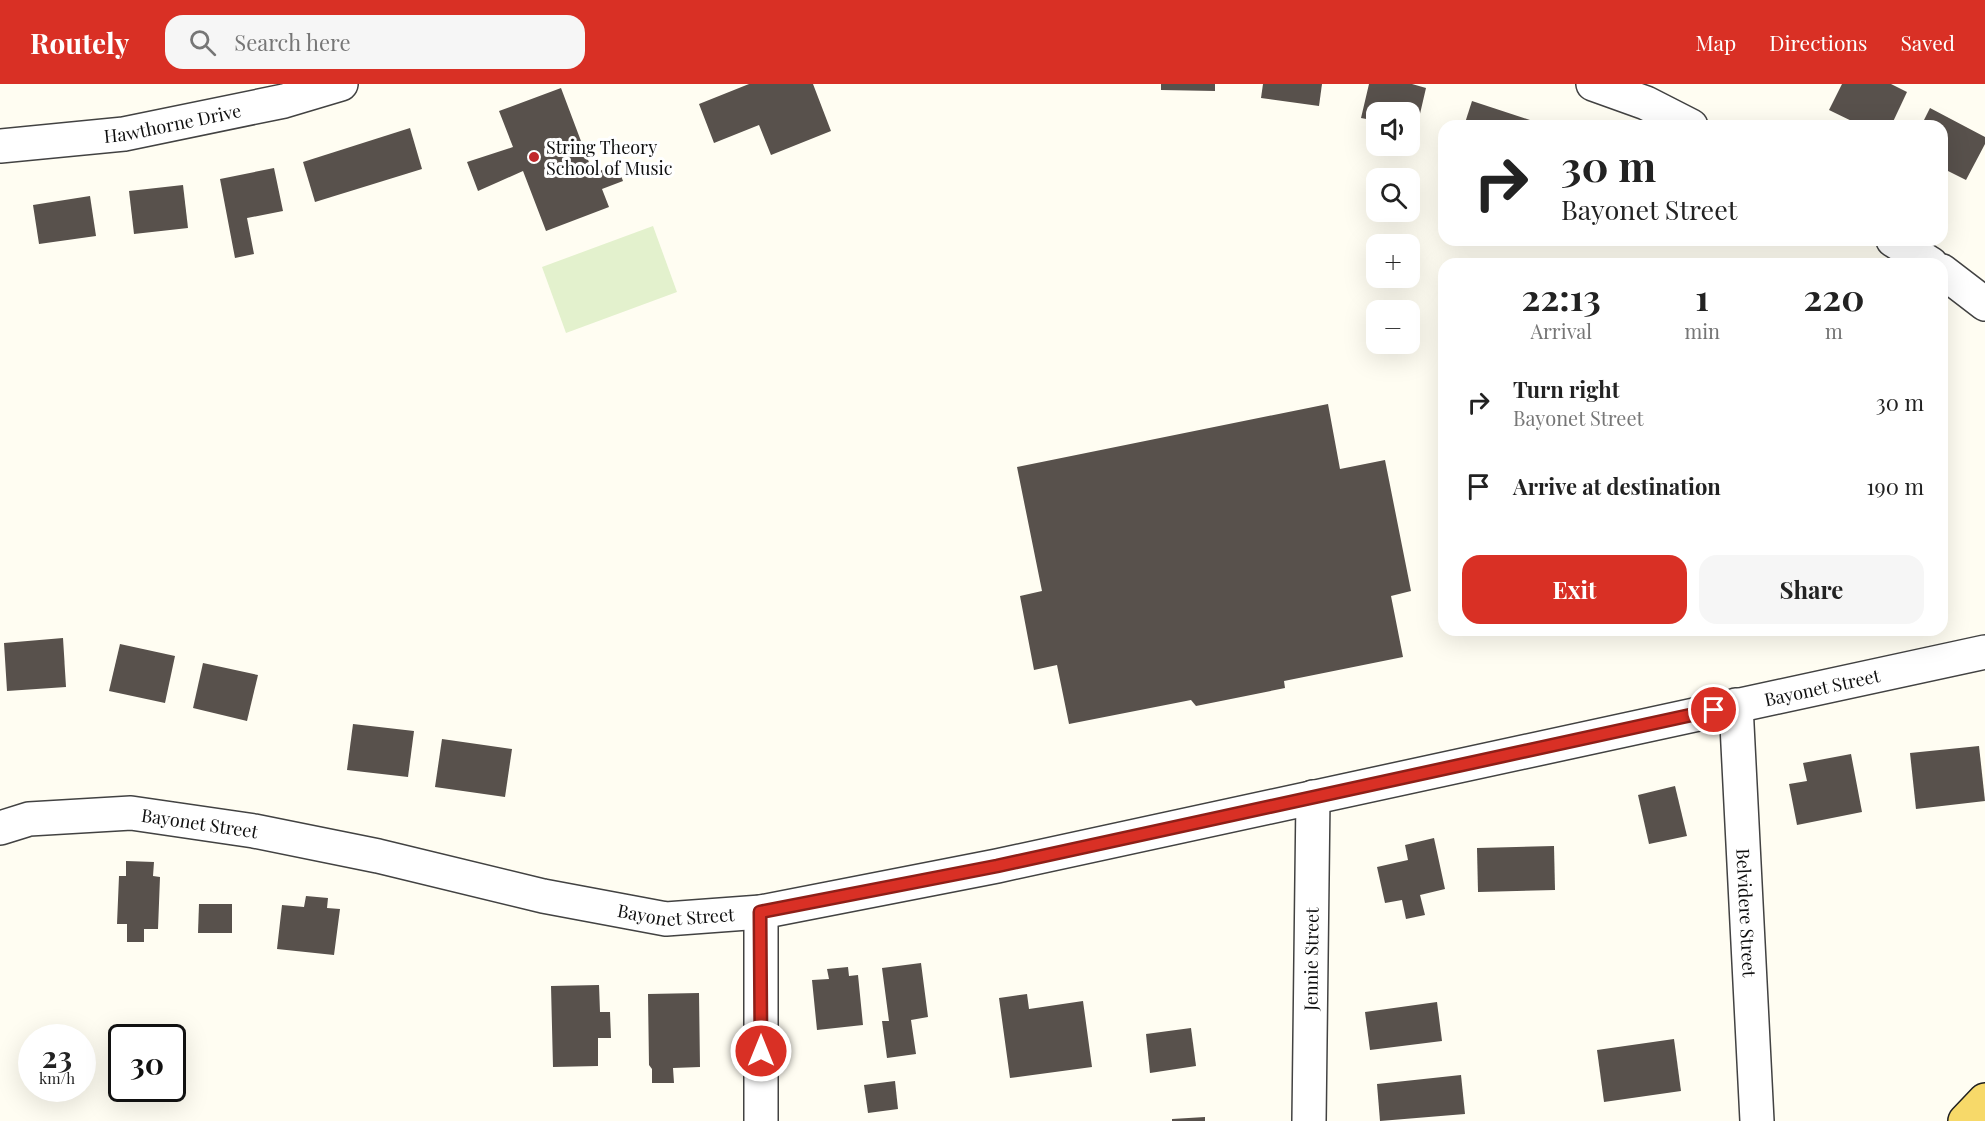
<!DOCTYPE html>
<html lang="en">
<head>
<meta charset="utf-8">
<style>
  :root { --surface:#fff; --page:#f6f6f6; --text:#222; --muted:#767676; --accent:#d93025 }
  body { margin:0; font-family:"Playfair Display",serif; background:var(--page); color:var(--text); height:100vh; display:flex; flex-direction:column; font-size:22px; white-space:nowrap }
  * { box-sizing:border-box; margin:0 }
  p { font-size:20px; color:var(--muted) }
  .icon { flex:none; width:33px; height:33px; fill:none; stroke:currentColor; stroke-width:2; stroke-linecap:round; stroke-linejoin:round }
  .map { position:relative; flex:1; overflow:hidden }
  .panel { position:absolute; left:1438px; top:174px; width:510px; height:378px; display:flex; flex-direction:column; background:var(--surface); border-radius:18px; box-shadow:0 6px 24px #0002 }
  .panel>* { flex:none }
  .top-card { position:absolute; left:1438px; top:36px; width:510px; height:126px; border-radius:18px; box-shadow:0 6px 24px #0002; background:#fff; color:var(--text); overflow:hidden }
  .fabs { position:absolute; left:1366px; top:18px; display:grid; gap:12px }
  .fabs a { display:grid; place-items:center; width:54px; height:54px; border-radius:12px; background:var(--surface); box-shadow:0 6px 24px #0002; font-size:30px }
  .speed { position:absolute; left:18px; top:940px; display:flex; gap:12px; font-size:30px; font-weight:700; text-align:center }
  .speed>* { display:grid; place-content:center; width:78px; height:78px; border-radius:50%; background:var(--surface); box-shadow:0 6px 24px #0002; line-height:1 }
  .speed small { font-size:15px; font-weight:400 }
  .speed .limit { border:3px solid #111; border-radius:9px; background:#fff; color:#111 }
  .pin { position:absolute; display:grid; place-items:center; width:51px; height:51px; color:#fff; margin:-26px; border:3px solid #fff; border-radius:50%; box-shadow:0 2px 6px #0007 }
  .me { position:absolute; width:66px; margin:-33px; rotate:0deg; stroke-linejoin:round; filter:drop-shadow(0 0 4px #0008) }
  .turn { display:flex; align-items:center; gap:21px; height:126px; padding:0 24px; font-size:27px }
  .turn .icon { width:78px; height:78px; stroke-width:2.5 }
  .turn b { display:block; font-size:42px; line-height:51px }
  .eta { display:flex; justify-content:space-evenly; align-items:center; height:102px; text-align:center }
  .eta b { font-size:36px; font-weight:700; line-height:42px }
  .action { display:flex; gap:12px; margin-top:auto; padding:12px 24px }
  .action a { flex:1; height:69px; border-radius:18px; background:var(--accent); color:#fff; font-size:24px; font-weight:700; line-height:69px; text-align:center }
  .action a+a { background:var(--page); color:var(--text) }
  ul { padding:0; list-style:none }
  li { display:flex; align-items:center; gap:18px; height:84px; padding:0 24px }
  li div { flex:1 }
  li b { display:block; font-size:22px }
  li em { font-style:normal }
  header { display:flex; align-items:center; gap:36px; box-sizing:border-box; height:84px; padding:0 30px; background:var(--accent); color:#fff }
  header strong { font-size:28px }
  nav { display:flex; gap:33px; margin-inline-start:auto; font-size:21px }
  .search { width:420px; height:54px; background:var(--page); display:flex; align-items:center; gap:15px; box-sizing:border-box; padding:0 21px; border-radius:18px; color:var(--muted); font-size:22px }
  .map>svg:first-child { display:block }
</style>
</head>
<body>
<header>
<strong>Routely</strong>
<div class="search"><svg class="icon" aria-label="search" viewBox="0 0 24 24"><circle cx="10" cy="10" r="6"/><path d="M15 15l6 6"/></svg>Search here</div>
<nav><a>Map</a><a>Directions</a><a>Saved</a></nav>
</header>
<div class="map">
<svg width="1985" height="1037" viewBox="0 0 1985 1037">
  <rect width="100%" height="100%" fill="#fffdf2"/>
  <path fill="#e3f1cd" d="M653,142L677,208L566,249L542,183Z"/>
  <g fill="#58514c">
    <path d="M749,0H813L831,47L771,71L759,41L714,59L699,20Z"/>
    <path d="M1161,0H1215V7L1161,6Z"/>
    <path d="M1263,0H1322L1319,22L1261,14Z"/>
    <path d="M1369,0H1412L1426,4L1416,47L1410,45V28H1377V37L1361,34Z"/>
    <path d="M1842,0H1891L1907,8L1891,42H1862L1829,26Z"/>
    <path d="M561,4L593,89L617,81L623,97L602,105L609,123L546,147L523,87L478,107L467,78L513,63L499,27Z"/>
    <path d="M1472,17L1533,37L1531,42H1464Z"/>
    <path d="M1930,24L1985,53V60L1966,96L1942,84V42H1921Z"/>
    <path d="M410,44L422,85L315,118L303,78Z"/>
    <path d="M274,84L283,127L247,134L254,170L235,174L220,95Z"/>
    <path d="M183,101L188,144L134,150L129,107Z"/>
    <path d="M90,112L96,152L39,160L33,121Z"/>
    <path d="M1328,320L1340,385L1385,376L1411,507L1391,512L1403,573L1284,597L1285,604L1196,622L1191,616L1069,640L1057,581L1034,586L1020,512L1042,507L1017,383Z"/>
    <path d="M63,554L66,603L7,607L4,559Z"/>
    <path d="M120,560L175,572L165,619L109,607Z"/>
    <path d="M203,579L258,591L247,637L193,624Z"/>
    <path d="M353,640L414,647L408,693L347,686Z"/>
    <path d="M442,655L512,665L505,713L435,703Z"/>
    <path d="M1979,662L1985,717L1916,725L1910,669Z"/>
    <path d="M1851,670L1862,728L1797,741L1789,700L1807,697L1803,679Z"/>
    <path d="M1675,702L1687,752L1649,760L1638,711Z"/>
    <path d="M1434,754L1445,805L1420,811L1425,831L1406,835L1402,816L1385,819L1377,783L1408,776L1405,761Z"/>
    <path d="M1554,762L1555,806L1478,808L1477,764Z"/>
    <path d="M126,777L154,778L153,792L160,793L158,845H144V858H127V840H117L119,792H126Z"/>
    <path d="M306,812L328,814L327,824L340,825L334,871L277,865L282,821L304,823Z"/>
    <path d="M199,820H232V849H198Z"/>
    <path d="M921,879L928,933L911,936L916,970L887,974L882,937H889L882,884Z"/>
    <path d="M848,883L849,892L858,891L863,941L817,946L812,896L829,895L827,885Z"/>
    <path d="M599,901L600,928H610L611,954H598V982L553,983L551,902Z"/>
    <path d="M699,909L700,983L673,984L674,999H652V985L649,981L648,910Z"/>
    <path d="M1027,910L1029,925L1083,917L1092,983L1010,994L999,914Z"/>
    <path d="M1437,918L1442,957L1370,966L1365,928Z"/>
    <path d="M1191,944L1196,982L1150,989L1146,950Z"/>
    <path d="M1674,955L1681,1007L1604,1018L1597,966Z"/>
    <path d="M1461,991L1465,1030L1380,1037L1377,1000Z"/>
    <path d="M895,997L898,1025L868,1029L864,1001Z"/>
    <path d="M1205,1033V1037H1172V1035Z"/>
  </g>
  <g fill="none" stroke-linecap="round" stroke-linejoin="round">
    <defs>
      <g id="minor">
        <path d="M1593,0L1646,19L1691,42"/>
        <path id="s1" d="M0,62L124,50L284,17L341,0"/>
        <path d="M1893,156L1931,180"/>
        <path d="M1942,187L1985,220"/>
        <path id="s2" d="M1736,621L1757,1037"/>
        <path id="s3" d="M0,744L29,735L131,729L254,747L378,772L543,812L666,835L761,828L997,782L1985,568"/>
        <path d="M761,828V1037"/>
        <path id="s4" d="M1309,1037L1313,713"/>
      </g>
      <path id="major" d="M1965,1037L1985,1016"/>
    </defs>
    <use href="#minor" stroke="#424242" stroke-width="36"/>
    <use href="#major" stroke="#202020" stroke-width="36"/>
    <use href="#minor" stroke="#fff" stroke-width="33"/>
    <use href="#major" stroke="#f7d969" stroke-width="33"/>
  </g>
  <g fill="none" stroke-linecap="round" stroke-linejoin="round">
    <defs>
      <path id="route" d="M761,967L760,828L997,782L1714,626"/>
    </defs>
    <use href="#route" stroke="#8d1f18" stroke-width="15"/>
    <use href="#route" stroke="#d93025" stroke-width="10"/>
  </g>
  <circle fill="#c0272a" stroke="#fff" stroke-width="2" cx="534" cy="73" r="6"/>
  <g text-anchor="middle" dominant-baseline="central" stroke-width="6" stroke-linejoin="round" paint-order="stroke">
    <g font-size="18" fill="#0f0f0f" stroke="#fff">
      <text stroke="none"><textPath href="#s1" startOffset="174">Hawthorne Drive</textPath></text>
      <text stroke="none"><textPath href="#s3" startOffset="1858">Bayonet Street</textPath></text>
      <text stroke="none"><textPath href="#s3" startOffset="202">Bayonet Street</textPath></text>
      <text stroke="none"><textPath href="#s3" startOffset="688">Bayonet Street</textPath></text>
      <text stroke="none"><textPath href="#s2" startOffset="208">Belvidere Street</textPath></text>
      <text stroke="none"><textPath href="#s4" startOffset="162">Jennie Street</textPath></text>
    </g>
    <g font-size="18" fill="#0f0f0f" stroke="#fff" text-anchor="start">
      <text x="546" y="63">String Theory<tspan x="546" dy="21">School of Music</tspan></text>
    </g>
  </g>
</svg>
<div class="fabs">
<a><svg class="icon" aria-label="sound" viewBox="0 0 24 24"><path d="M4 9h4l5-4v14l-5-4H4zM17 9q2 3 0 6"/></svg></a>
<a><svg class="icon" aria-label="search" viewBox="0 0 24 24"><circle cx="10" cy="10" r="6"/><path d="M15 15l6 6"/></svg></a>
<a>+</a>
<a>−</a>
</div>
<div class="speed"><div>23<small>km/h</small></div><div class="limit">30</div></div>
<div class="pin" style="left:1714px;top:626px;background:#d93025"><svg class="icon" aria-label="arrive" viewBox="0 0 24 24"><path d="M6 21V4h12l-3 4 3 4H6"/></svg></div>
<svg class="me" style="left:761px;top:967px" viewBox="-20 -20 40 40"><circle r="17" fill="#d93025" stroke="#fff" stroke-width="3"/><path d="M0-11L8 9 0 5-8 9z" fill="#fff"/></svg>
<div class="top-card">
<div class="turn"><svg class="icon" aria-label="right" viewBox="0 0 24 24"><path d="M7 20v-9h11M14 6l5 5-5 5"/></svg><div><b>30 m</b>Bayonet Street</div></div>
</div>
<section class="panel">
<div class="eta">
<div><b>22:13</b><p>Arrival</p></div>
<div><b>1</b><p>min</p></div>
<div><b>220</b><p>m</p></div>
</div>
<ul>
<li><svg class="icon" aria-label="right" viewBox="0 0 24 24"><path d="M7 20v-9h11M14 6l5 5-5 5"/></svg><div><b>Turn right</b><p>Bayonet Street</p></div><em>30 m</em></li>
<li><svg class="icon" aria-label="arrive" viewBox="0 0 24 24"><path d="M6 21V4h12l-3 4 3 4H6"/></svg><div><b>Arrive at destination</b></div><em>190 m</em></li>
</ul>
<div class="action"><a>Exit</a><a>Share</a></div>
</section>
</div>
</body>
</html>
